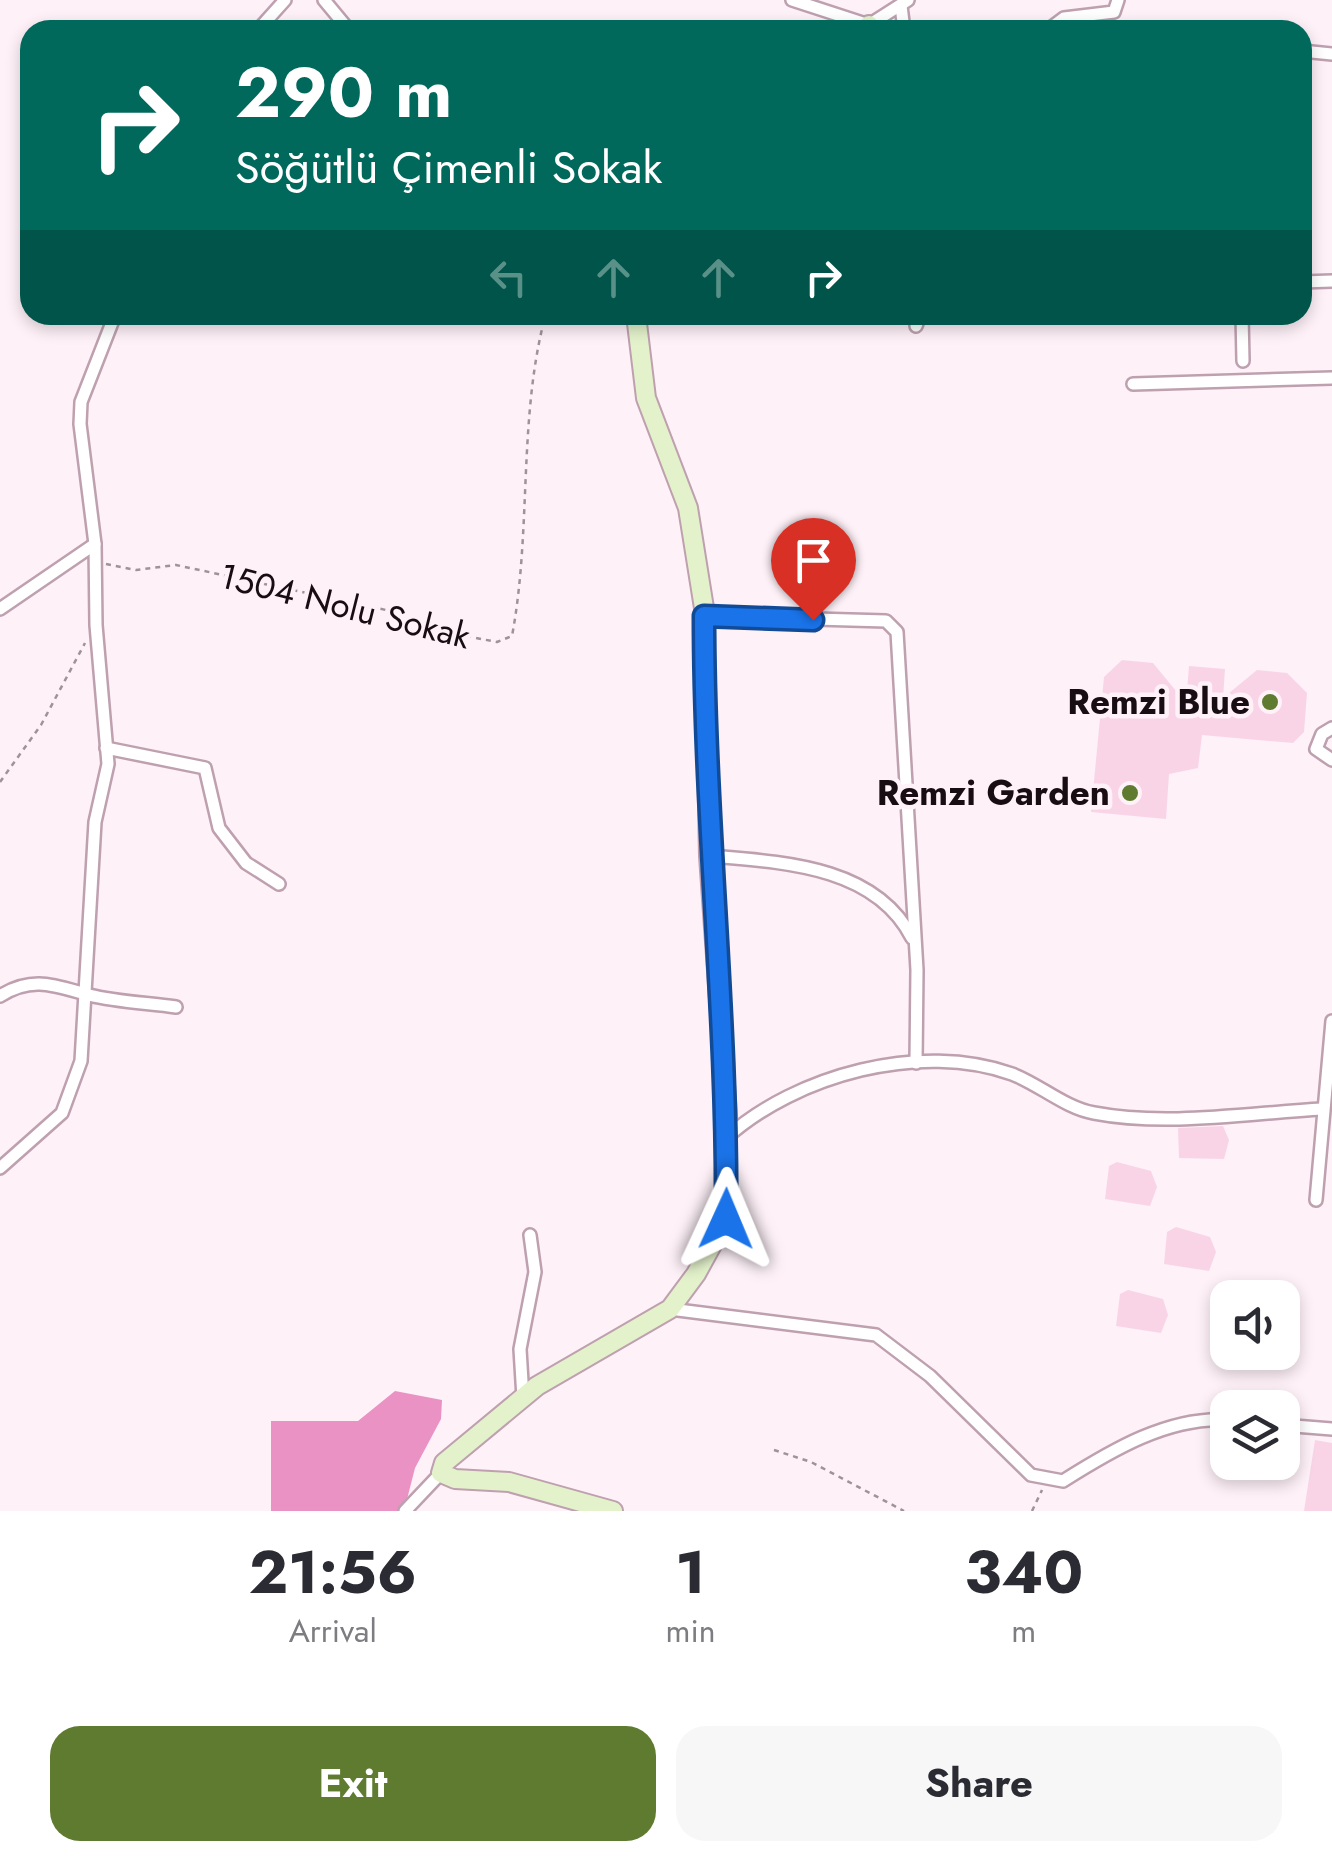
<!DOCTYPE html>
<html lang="en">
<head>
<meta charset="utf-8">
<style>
  :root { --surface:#fff; --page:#f7f7f7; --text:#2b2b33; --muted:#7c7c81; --accent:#5e7b30 }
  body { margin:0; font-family:Jost,sans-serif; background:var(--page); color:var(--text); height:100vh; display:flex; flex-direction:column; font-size:38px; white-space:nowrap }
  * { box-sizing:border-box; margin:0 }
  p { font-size:32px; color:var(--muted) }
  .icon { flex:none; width:55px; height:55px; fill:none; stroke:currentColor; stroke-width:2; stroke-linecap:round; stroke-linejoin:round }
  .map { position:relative; height:1511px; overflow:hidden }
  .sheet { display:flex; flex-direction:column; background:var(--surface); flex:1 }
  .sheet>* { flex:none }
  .top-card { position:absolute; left:20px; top:20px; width:1292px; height:305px; border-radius:30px; box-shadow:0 5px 15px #0003; background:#00695c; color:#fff; overflow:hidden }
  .buttons { position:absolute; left:1210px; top:1280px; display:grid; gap:20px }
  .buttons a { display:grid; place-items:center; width:90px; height:90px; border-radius:20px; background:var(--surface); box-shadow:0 5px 15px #0003; font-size:50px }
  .pin { position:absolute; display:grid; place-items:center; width:85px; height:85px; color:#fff; margin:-102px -42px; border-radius:50% 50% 50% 0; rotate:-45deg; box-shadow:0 0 10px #0007 }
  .pin .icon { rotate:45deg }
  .me { position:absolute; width:110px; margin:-55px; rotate:1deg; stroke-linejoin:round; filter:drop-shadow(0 0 8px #0008) }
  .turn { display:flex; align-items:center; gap:35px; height:210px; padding:0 50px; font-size:45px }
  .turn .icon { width:130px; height:130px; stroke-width:2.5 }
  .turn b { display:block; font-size:70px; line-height:85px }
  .lanes { display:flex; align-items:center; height:95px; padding:0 50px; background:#0003; justify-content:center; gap:50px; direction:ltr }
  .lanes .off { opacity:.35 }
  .eta { display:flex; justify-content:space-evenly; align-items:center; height:170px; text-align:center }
  .eta b { font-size:60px; font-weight:700; line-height:70px }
  .cta { display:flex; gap:20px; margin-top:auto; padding:20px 50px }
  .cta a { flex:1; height:115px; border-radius:30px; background:var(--accent); color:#fff; font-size:40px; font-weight:700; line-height:115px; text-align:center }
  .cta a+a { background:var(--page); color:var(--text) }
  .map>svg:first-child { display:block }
</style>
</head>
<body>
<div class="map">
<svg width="1332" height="1511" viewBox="0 0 1332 1511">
  <rect width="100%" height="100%" fill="#fef1f8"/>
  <path fill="#ea92c3" d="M395,1391L442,1400L441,1419L415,1468L404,1511H271V1421H358Z"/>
  <g fill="#f9d4e7">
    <path d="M1122,660L1153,663L1186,703L1189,666L1225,669L1223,698L1257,670L1287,673L1307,693L1304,732L1293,743L1202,735L1198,768L1169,774L1166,819L1091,812L1104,677Z"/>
    <path d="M1223,1126L1229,1140L1224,1159L1179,1158L1178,1128Z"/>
    <path d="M1117,1162L1151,1171L1157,1187L1150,1206L1105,1199L1109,1166Z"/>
    <path d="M1176,1227L1210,1237L1216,1252L1209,1271L1164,1264L1167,1232Z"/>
    <path d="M1128,1290L1163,1299L1168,1315L1161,1333L1116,1326L1120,1294Z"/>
    <path d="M1315,1440L1332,1443V1511H1304Z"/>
  </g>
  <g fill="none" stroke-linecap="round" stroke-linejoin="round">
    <defs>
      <g id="street">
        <path d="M324,0L349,30"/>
        <path d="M792,0L869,25L908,0"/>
        <path d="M901,6L904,30"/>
        <path d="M258,30L285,0"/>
        <path d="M1048,30L1064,18L1114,12L1118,0"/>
        <path d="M1302,51L1332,54"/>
        <path d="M1302,282L1332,281"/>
        <path d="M535,315H544"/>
        <path d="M1242,315L1243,361"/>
        <path d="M916,326L920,315"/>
        <path d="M1133,384L1332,378"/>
        <path d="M0,609L95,544"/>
        <path d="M704,616L886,621L897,632L917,970L916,1063"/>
        <path d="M1332,728L1322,734L1316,749L1332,760"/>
        <path d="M106,748L205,768L219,828L246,863L279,884"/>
        <path d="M709,856C780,862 875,865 912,938"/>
        <path d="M0,996C33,975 56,986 89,995C117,1002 148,1003 176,1007"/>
        <path d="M726,1138C796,1075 921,1041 1012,1074C1039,1084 1065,1108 1094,1113C1167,1127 1249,1113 1322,1109"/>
        <path d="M0,1168L62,1113L81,1061L95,822L108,764L96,625L95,544L80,424L81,402L115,315"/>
        <path d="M1316,1200L1332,1021"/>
        <path d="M670,1309L876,1335L930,1376L1031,1475L1063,1481C1112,1450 1169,1416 1228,1420"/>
        <path d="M523,1398L520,1349L535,1272L530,1235"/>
        <path d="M1282,1425L1332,1429"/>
        <path d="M405,1511L441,1473"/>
      </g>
      <g id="secondary">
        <path d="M864,30L869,25"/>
        <path d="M613,1511L509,1482L455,1479L441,1473L444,1463L537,1386L670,1309L696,1274L726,1219L727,1114L709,856L704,608L688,508L646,398L636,315"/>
      </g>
    </defs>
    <use href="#street" stroke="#bea0af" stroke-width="16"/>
    <use href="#secondary" stroke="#bea0af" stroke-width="22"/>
    <g stroke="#9f9399" stroke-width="2.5" stroke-dasharray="5 5" stroke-linecap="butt">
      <path d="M106,564L136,570L176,565L386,610L476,638L497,642L512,636C531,535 519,428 542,329"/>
      <path d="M0,782L41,725L85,643"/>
      <path d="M774,1450L811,1462L904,1511"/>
      <path d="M1032,1511L1042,1490"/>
    </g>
    <use href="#street" stroke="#fff" stroke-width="11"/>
    <use href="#secondary" stroke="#e3f2cb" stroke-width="18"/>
  </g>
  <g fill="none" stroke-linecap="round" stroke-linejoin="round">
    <defs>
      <path id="route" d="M726,1219C728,1018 704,818 704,616L813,620"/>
    </defs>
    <use href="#route" stroke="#114b97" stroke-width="25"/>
    <use href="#route" stroke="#1a73e8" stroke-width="18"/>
  </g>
  <g fill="#5e7b30" stroke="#fef1f8" stroke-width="4">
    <circle cx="1270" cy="702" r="10"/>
    <circle cx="1130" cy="793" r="10"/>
  </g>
  <g text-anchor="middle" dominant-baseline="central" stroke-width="9" stroke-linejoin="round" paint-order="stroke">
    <g font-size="35" fill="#180d13" stroke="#fef1f8">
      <text transform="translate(345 606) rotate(14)">1504 Nolu Sokak</text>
    </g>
    <g font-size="35" font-weight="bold" fill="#180d13" stroke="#fef1f8" text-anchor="end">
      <text x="1250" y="702">Remzi Blue</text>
      <text x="1110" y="793">Remzi Garden</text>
    </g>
  </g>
</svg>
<div class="buttons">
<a><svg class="icon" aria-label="sound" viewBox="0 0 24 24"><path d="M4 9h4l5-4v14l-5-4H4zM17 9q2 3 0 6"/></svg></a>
<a><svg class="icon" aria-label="layers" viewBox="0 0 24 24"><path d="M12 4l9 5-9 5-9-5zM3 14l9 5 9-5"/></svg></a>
</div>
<div class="pin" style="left:813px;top:620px;background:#d93025"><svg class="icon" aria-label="arrive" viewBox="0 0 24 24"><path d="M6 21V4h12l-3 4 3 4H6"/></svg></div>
<svg class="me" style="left:726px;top:1219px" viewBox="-20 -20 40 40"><path d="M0-17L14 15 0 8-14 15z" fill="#1a73e8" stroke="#fff" stroke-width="4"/></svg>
<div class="top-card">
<div class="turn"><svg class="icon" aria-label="right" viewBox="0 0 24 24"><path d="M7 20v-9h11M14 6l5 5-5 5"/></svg><div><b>290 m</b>Söğütlü Çimenli Sokak</div></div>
<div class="lanes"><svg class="icon off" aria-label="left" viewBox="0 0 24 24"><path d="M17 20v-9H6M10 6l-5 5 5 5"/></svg><svg class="icon off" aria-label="ahead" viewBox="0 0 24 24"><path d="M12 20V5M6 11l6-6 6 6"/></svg><svg class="icon off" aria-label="ahead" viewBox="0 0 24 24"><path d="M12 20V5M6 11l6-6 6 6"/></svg><svg class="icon" aria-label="right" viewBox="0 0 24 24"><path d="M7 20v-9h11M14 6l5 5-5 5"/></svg></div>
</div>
</div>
<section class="sheet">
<div class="eta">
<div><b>21:56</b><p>Arrival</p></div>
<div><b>1</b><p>min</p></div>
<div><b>340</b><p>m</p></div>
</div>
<div class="cta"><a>Exit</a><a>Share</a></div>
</section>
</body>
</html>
